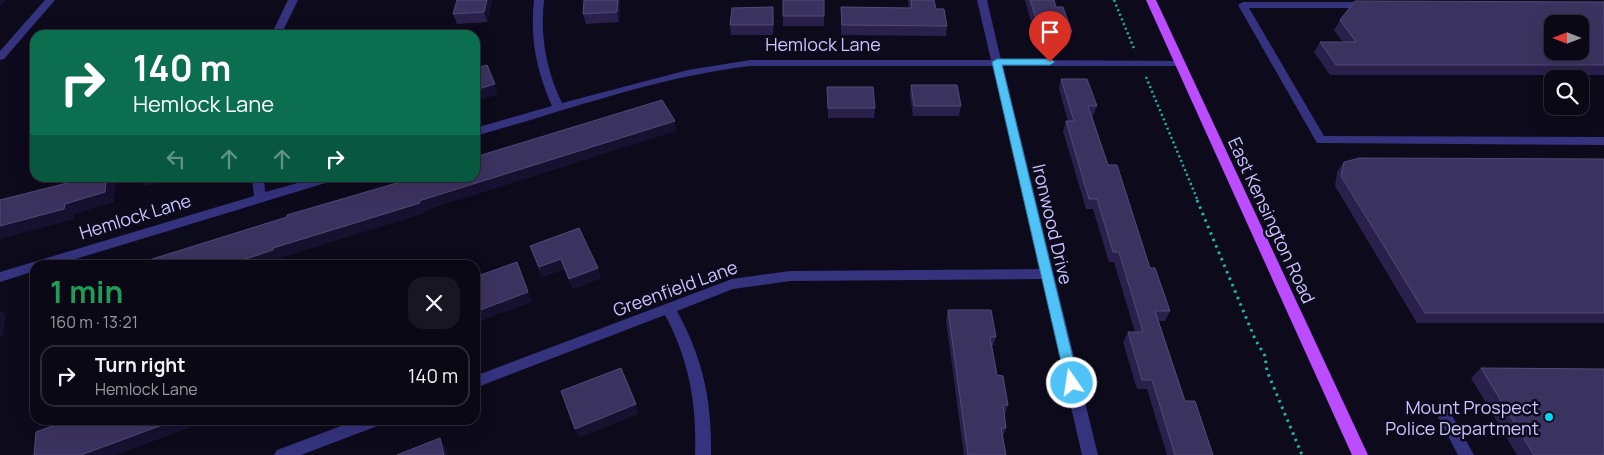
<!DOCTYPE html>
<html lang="en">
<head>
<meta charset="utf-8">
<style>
  :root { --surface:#0a0815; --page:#181622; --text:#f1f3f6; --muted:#999aa0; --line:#2a2934 }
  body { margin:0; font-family:Manrope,sans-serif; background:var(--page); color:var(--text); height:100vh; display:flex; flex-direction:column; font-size:19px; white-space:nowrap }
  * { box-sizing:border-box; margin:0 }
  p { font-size:16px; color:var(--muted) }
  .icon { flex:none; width:28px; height:28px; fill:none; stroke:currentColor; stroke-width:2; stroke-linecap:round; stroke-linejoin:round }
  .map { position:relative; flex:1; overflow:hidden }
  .drawer { position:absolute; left:30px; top:260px; width:450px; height:165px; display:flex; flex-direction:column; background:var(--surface); border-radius:15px; box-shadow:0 5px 20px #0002,0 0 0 1px var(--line) }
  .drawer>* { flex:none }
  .hud { position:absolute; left:30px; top:30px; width:450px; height:152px; border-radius:15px; box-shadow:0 5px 20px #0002,0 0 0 1px var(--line); background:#0b6e4f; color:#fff; overflow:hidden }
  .needle { width:32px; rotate:270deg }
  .tools { position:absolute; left:1544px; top:15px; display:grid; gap:10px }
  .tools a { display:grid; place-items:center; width:45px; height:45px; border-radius:10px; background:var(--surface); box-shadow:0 5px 20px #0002,0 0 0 1px var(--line); font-size:25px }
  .pin { position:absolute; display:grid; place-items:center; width:42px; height:42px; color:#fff; margin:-51px -21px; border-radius:50% 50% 50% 0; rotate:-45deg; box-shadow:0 0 5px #0007 }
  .pin .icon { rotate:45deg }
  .me { position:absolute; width:55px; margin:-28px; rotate:347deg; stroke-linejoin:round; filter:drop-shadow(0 0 4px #0008) }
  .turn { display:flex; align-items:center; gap:18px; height:105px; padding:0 20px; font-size:22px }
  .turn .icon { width:65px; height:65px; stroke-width:2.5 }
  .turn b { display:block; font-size:35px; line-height:42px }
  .lanes { display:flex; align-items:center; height:48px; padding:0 20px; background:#0003; justify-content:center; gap:25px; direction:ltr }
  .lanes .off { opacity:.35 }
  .round { display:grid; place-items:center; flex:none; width:52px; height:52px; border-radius:15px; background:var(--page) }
  .head { display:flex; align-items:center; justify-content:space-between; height:85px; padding:0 20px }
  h1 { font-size:30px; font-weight:700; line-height:38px; color:#1e9e55 }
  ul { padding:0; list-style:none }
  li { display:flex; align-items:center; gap:15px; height:62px; margin:0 10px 8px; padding:0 10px; border:2px solid var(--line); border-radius:15px }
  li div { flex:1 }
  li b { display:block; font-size:19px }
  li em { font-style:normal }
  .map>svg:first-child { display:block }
</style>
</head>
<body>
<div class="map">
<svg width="1604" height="455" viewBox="0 0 1604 455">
  <rect width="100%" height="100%" fill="#0d0a1c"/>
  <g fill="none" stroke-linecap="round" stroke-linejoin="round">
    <g stroke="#26b2a9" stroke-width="2.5" stroke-dasharray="2 3" stroke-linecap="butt">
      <path d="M1114,0L1135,51"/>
      <path d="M1146,77L1198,201"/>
    </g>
    <path stroke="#26b2a9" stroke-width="3" stroke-dasharray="2.5 4.5" stroke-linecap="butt" d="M1197,200L1255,339L1265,356L1267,371L1302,455"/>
    <g fill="#35327e" fill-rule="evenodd">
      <path d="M45,0H55L4,59L0,60V51Z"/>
      <path d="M288,0H298L281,35H271Z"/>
      <path d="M534,0H544C540,37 546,69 562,103L688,70L750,60H991L977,0H987L1001,60L1184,61L1185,63L1180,66H1003L1098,455H1082L1042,279L790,281L733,289L677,311C703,359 712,400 711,455H695C697,404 689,360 665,315L475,388V376L732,279L790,271L1039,269L993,66H750C656,77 566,111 475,136V128L552,106C536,70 530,39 534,0Z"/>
      <path d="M1243,2H1369L1374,5L1369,8H1249L1324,136L1604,137V145L1317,143L1238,5Z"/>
      <path d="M252,178H264L265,192L316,178H334L332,181L56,265H35V271L0,282V272L254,196Z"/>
      <path d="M1444,408L1449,410L1474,455H1458L1437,415L1439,410Z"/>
      <path d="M357,420H382L380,425L301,455H274L277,450Z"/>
    </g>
    <path fill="#bc4cff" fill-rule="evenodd" d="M1146,0H1156L1368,455H1352Z"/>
  </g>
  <g fill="#29214c">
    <path d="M492,0L487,22L457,24L453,14Z"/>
    <path d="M584,0H620L619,22L586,24L583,14Z"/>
    <path d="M824,0V26H783V16Z"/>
    <path d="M908,0H934L936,9L947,26L946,36L841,35V7L909,8Z"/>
    <path d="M1025,0H1054L1056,7L1072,32L1069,42H1043L1039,29H1033Z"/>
    <path d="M1604,2V75H1330L1314,52L1320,42H1343L1334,30L1340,20Z"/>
    <path d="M774,17L773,35H731L730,25Z"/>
    <path d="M1061,79L1097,106L1093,116H1092L1108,165L1150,268L1170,311L1165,321H1158L1185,401L1213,455H1167L1147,389H1137L1123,342L1128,332H1135L1114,262H1109L1093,209H1086L1063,131L1066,121H1068L1059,89Z"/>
    <path d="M911,85L961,106L959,116H913L910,95Z"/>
    <path d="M827,87L875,108L874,118H828Z"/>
    <path d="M1604,159V323H1417L1335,186L1337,172L1344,162Z"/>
    <path d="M530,246L601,278L573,289L564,269L542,277Z"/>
    <path d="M948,310L996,337L993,346H992L997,375L1008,405L1005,415H1004L1006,428L1003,437L1006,455H964L946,320Z"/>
    <path d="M1481,368L1604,455H1517L1471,378Z"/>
  </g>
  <g fill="#171130">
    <path d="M0,0H6L0,6Z"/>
    <path d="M487,0H492L487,22L484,12Z"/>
    <path d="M618,0H620L619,22L617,12Z"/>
    <path d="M495,84L498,95L475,101V90Z"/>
    <path d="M675,121L676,131L424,211L425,213L280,258V260L266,265H227L273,248Z"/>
    <path d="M106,178H111L115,182L114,202L74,214V219L0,239V226Z"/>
    <path d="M138,178H175L144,186Z"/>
    <path d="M561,259L564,269L542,277L539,267Z"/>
    <path d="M517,262L532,302L475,323V312Z"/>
    <path d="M598,268L601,278L573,289L569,279Z"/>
    <path d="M0,310L6,315L3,335L0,336Z"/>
    <path d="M636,404L638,414L579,438L575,429Z"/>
    <path d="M176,420H210L116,455H81Z"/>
    <path d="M440,438L446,447L448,455H444Z"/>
  </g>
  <g fill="#3b335f" stroke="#514a78" fill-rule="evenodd">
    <path d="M457,0H487L484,12L453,14Z"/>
    <path d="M584,0H618L617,12L583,14Z"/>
    <rect x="783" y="0" width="41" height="16"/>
    <path d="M911,0H934L936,9H944L947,26L842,25L841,7L912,8Z"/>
    <path d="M1030,0H1054L1056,7H1063L1072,32H1046L1041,19H1036Z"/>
    <path d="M1355,1L1604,2V65H1336L1320,42H1356L1340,20ZM1552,24H1580V51H1552Z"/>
    <path d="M773,7V25H730L732,8Z"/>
    <path d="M487,65L495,84L475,90V68Z"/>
    <path d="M1061,79H1087L1097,106H1088L1108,165H1117L1150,268H1155L1170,311H1155L1185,401H1195L1213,455H1175L1152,380H1142L1128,332H1143L1119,252H1113L1097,199H1089L1066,121H1074Z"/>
    <path d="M911,85H957L961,106H914Z"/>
    <path d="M827,87H873L875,108H828Z"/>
    <path d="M662,100L675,121L419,201L420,203L273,248V250L227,265H133L287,217V215L414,178H475V157Z"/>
    <path d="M1360,158L1604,159V313H1425L1341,176L1344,162Z"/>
    <path d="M87,178H106L105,192L65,204L64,209L0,226V200Z"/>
    <path d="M579,228L598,268L569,279L561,259L539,267L530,246Z"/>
    <path d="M517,262L528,292L475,312V277Z"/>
    <path d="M948,310H991L996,337H990L997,375L1003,376L1008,405H1003L1006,428H1001L1006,455H968Z"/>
    <path d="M621,368L636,404L575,429L561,391Z"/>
    <path d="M1481,368L1604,369V455H1534Z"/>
    <path d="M69,420H176L81,455H34L36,432Z"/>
    <path d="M440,438L444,455H397Z"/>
  </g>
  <path fill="#4fc3f7" stroke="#337fa1" d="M997,59H1050L1055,62L1050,65H1002L1079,383L1077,387L1072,388L1068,387L1066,383L992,62Z"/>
  <circle fill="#00d8f0" stroke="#0d0a1c" stroke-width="2" cx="1549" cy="417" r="5"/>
  <g text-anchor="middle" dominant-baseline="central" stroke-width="5" stroke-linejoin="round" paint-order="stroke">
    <g font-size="18" fill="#cbc5ff" stroke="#0d0a1c">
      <text x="823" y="44">Hemlock Lane</text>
      <text transform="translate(135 216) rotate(-17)">Hemlock Lane</text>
      <text transform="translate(1272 220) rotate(65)">East Kensington Road</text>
      <text transform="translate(1053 224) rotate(77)">Ironwood Drive</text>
      <text transform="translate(675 288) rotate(-20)">Greenfield Lane</text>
    </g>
    <g font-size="18" fill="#cbc5ff" stroke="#0d0a1c" text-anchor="end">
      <text x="1539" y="407">Mount Prospect<tspan x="1539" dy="21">Police Department</tspan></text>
    </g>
  </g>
</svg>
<div class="tools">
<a><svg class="needle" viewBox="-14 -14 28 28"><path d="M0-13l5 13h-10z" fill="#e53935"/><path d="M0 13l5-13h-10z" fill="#999aa0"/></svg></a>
<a><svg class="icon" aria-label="search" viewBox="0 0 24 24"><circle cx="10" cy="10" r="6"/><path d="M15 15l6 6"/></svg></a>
</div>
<div class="pin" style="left:1050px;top:62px;background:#d93025"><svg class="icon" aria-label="arrive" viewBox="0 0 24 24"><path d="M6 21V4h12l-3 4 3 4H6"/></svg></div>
<svg class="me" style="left:1072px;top:383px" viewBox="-20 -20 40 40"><circle r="17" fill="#4fc3f7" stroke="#fff" stroke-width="3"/><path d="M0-11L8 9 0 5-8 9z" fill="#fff"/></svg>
<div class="hud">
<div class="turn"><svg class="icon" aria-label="right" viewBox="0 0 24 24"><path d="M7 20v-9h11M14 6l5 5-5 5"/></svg><div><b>140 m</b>Hemlock Lane</div></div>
<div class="lanes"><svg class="icon off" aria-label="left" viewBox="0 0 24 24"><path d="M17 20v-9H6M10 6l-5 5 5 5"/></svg><svg class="icon off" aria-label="ahead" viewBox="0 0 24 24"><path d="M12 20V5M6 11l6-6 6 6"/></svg><svg class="icon off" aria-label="ahead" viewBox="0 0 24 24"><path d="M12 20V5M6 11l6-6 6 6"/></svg><svg class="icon" aria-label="right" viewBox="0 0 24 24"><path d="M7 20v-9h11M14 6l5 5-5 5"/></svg></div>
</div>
<section class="drawer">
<div class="head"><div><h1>1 min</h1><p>160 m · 13:21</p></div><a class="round"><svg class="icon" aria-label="close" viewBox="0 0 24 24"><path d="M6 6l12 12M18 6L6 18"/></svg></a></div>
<ul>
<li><svg class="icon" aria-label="right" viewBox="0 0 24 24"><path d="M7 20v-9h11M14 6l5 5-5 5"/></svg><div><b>Turn right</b><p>Hemlock Lane</p></div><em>140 m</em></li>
</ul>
</section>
</div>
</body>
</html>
